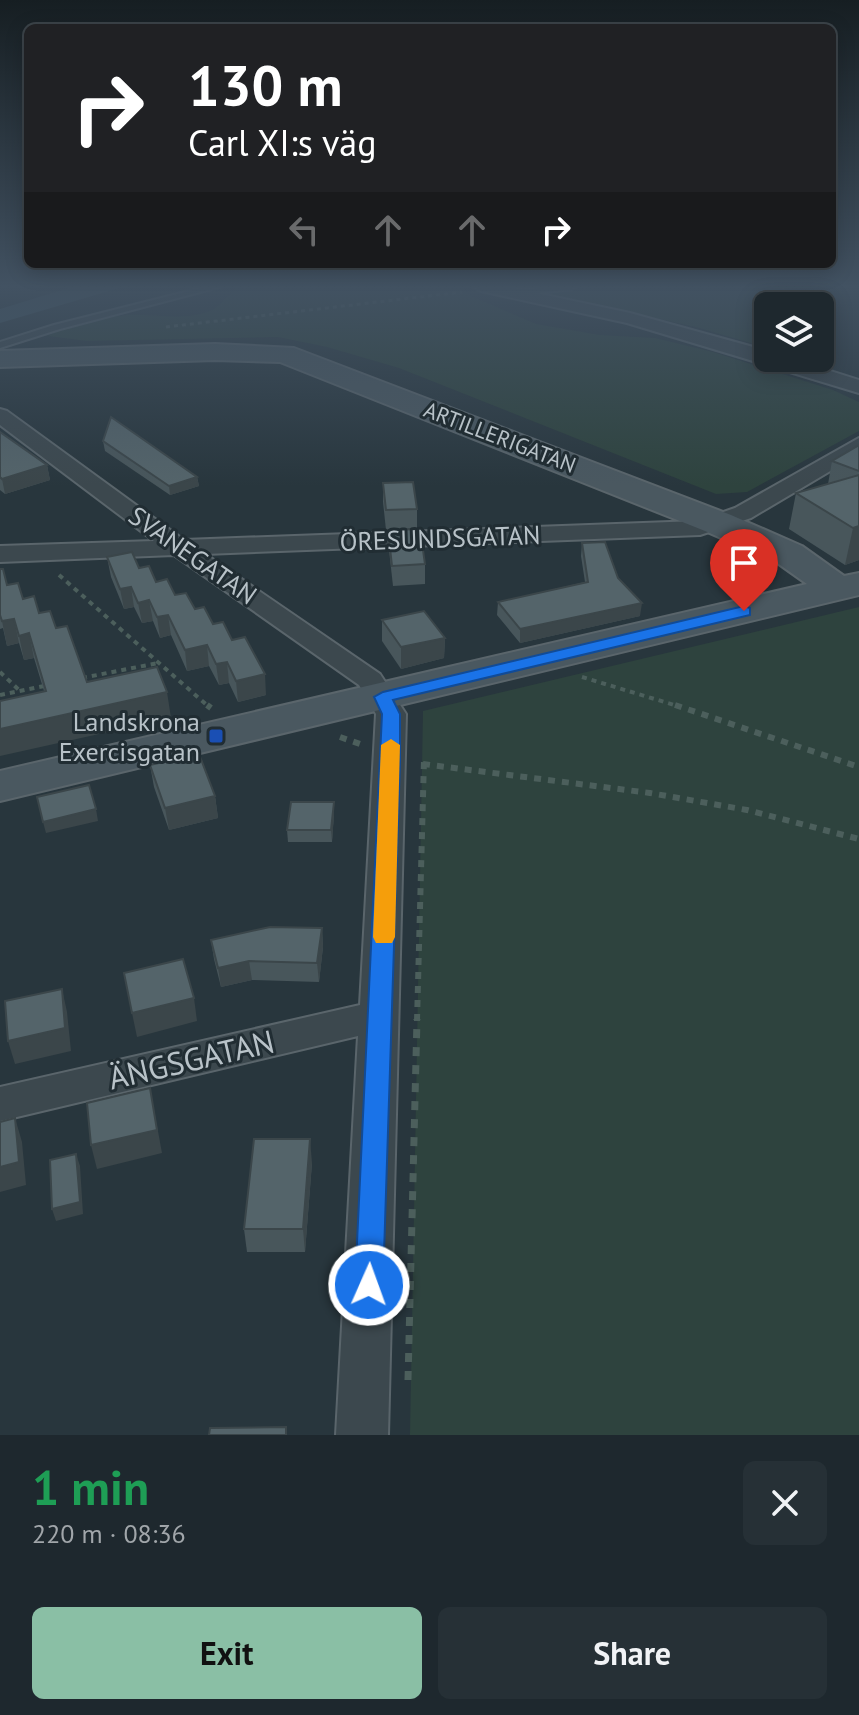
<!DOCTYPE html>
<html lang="en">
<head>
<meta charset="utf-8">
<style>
  :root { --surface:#1e282e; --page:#263036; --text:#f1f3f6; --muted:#a1a6aa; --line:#3c444a; --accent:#8abfa5 }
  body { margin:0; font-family:"PT Sans",sans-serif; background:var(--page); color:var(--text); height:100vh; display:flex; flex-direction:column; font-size:30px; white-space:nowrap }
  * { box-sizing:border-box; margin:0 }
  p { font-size:26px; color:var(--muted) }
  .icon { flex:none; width:44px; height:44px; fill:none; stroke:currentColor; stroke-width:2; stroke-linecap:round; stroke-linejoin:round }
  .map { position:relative; height:1435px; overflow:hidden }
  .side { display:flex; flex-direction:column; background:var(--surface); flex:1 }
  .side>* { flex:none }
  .top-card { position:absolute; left:24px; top:24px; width:812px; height:244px; border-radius:12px; box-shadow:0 4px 20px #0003,0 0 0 2px var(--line); background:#202124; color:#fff; overflow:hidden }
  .buttons { position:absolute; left:754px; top:292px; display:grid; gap:16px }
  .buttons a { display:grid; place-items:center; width:80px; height:80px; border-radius:12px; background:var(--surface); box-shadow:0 4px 20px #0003,0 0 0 2px var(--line); font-size:40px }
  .pin { position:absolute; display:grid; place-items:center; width:68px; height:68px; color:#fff; margin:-82px -34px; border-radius:50% 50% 50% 0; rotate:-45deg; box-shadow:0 0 8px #0007 }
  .pin .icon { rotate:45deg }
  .me { position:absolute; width:88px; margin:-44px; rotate:2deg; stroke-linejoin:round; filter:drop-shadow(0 0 6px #0008) }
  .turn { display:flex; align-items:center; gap:28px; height:168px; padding:0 32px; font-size:36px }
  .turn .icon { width:104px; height:104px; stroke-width:2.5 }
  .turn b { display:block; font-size:56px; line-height:68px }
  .lanes { display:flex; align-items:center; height:76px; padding:0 32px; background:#0003; justify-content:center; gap:40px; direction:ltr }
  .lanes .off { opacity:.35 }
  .round { display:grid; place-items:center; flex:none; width:84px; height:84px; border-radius:12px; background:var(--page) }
  .head { display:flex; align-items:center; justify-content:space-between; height:136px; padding:0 32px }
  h1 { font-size:48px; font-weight:700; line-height:60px; color:#1e9e55 }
  .action { display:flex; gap:16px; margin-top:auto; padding:16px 32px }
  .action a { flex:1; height:92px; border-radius:12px; background:var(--accent); color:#111; font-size:32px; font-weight:700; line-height:92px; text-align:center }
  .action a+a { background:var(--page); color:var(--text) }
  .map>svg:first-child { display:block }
</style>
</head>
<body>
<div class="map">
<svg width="859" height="1435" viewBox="0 0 859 1435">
  <rect width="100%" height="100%" fill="#28363d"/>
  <g fill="#2e433e">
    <path d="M240,286L463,288L471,296L536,324L600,335L655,338L713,352L833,390L859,402V431L747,492L716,494L399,368L327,347L278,337L87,341L48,336C71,323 100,318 126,315C152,313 187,322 212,310C222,305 229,292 240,286Z"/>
    <path d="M509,286H799L809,306H768V348L696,327Z"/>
    <path d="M859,607V1435H410L423,711Z"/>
  </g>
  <path fill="#3e5662" d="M75,286H126L0,323V309Z"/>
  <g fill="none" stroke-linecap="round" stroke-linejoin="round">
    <defs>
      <g id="lane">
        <path d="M209,286H223L60,329L0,348V342L54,325Z"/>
        <path d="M552,286H577L572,289L519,295L514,292Z"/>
        <path d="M769,286H778L801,306H790Z"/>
      </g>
      <g id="street">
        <path d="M472,286H503L630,313L768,351V358H789L859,380V393L627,323L481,291Z"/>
        <path d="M0,409L7,411L184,540L697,521L735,508L859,438V454L751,518L700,535L205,554L380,674L406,714L388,1435H336L358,1036L0,1121V1087L360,1005L376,714L359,685L174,555L0,562V546L154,541L0,425Z"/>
      </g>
      <path id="secondary" d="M215,344L294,348L731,515L802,546L844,576L859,573V595L0,801V771L807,584L776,562L705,531L280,362L215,360L0,367V351Z"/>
    </defs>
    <use href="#lane" stroke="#5a656b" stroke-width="4"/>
    <use href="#street" stroke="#5a656b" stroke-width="4"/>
    <use href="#secondary" stroke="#5a656b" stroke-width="4"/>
    <path stroke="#4c5f5c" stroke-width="3" stroke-dasharray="4 4" stroke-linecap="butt" d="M166,327L462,292"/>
    <g stroke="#4c5f5c" stroke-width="4" stroke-dasharray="5 5" stroke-linecap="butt">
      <path d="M59,575L209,707"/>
      <path d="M0,672L19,690"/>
      <path d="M582,677L681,707"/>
      <path d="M82,678L158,663"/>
      <path d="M0,695L49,685"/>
    </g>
    <g stroke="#4c5f5c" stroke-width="6" stroke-dasharray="7 7" stroke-linecap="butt">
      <path d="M207,705L211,708"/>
      <path d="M675,705L859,767"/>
      <path d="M340,737L360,744"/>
      <path d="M423,764L650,793L747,810L859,839"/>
      <path d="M417,1021L424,759"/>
    </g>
    <path stroke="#4c5f5c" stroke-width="7" stroke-dasharray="9 9" stroke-linecap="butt" d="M408,1380L417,1019"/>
    <use href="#lane" fill="#3c484e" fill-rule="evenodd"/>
    <use href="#street" fill="#3c484e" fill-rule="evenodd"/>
    <use href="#secondary" fill="#4a5860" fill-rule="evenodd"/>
  </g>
  <g fill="#48565b">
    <path d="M0,432L47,465L50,480L5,494L0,490Z"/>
    <path d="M103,441L197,477L199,486L170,495L105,451Z"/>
    <path d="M859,445V560L845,565L789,529L796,493L828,484L832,461Z"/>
    <path d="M383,483L417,509V528L386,530L383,502Z"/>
    <path d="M388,530L425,564V584L393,586L389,550Z"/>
    <path d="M582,543L618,578L640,616L520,643L497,615L498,602L585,582L581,556Z"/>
    <path d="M107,557L139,568L156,582L195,609L232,640L266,695L238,702L229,683L219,685L209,666L187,671L171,635L160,638L153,621L142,623L134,607L124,609L111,577Z"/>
    <path d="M0,569L7,585L56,628L87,682L171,718L44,691L34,658L24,660L19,643L7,646L3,628L0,629Z"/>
    <path d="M382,620L445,638L444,658L401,669L382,641Z"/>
    <path d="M150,765L215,796L218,818L169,830L154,787Z"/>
    <path d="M334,814L332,842H288L287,830Z"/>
    <path d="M322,928L323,947L319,982L252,980L221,987L214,959L211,940Z"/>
    <path d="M312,1163L305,1252H247L244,1229Z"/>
  </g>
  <g fill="#3b464a">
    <path d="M47,465L50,480L5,494L2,479Z"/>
    <path d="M197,477L199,486L170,495L169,486Z"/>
    <path d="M859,516V560L845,565L853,528Z"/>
    <path d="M131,587L134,607L124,609L120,589Z"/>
    <path d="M149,600L153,621L142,623L138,603Z"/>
    <path d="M642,603L640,616L520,643V629Z"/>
    <path d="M168,615L171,635L160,638L157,617Z"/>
    <path d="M14,619L19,643L7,646L2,621Z"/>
    <path d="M29,633L34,658L24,660L19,636Z"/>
    <path d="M445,638L444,658L401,669V647Z"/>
    <path d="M207,645L209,666L187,671L185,650Z"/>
    <path d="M227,662L229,683L219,685L216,664Z"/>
    <path d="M265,674L266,695L238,702L236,681Z"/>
    <path d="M167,692L171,718L0,756V729Z"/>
    <path d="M215,796L218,818L169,830L165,808Z"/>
    <path d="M334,802V814L332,842L331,830Z"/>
    <path d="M96,809L98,821L46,833L43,822Z"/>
    <path d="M322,928L323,947L319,982L317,963Z"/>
    <path d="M249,961L252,980L221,987L218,968Z"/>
    <path d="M62,989L67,1012L71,1051L15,1064L8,1041Z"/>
    <path d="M194,998L197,1021L137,1037L132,1013Z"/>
    <path d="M150,1088L162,1153L97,1169L91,1145Z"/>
    <path d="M15,1118L22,1142L26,1185L0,1192V1167Z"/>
    <path d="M310,1139L312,1163L305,1252L303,1229Z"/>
    <path d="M76,1154L80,1166L83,1214L56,1221L52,1209Z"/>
  </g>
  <g fill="#54646a" stroke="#3b464a" stroke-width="2">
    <path d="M111,417L197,477L169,486L103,441Z"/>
    <path d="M0,432L47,465L2,479L0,477Z"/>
    <path d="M859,445V471L832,461Z"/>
    <path d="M859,475V526L853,528L796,493Z"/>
    <path d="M413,482L417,509L386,510L383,483Z"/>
    <path d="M420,529L425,564L392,566L388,530Z"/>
    <path d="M605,542L618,578L642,603L520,629L498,602L588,582L582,543Z"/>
    <path d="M132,552L139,568L149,566L156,582L167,579L175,595L186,593L195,609L204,607L213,624L223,622L232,640L245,637L265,674L236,681L227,662L216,664L207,645L185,650L168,615L157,617L149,600L138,603L131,587L120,589L107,557Z"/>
    <path d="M0,569H3L7,585L18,583L23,599L34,596L39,613L50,611L56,628L67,626L87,682L157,667L167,692L0,729V701L46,691L29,633L19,636L14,619L2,621L0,615Z"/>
    <path d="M424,611L445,638L401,647L382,620Z"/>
    <path d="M199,754L215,796L165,808L150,765Z"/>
    <path d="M89,785L96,809L43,822L37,797Z"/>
    <path d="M291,802H334L331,830H287Z"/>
    <path d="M270,927L322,928L317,963L249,961L218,968L211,940Z"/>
    <path d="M183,959L194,998L132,1013L124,973Z"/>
    <path d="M62,989L65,1028L8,1041L5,1001Z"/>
    <path d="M150,1088L157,1130L91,1145L87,1103Z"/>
    <path d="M15,1118L19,1162L0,1167V1122Z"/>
    <path d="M254,1139H310L303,1229H244Z"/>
    <path d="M76,1154L80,1202L52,1209L50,1160Z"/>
    <path d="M286,1427V1435H209L210,1428Z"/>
  </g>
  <linearGradient id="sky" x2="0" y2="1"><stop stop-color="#161e22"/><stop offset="0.59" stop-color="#425262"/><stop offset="1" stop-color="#425262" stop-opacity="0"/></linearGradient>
  <rect width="859" height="486" fill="url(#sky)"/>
  <path fill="#1a73e8" stroke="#114b97" stroke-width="2" d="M744,606L750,608V615L393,700L400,714V761L383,1285L379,1294L369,1298L359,1294L355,1285L382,714L374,697L383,692Z"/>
  <path fill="#f59e0b" d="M391,739L400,745L395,937L392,943H376L373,937L381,745Z"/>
  <rect fill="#1a4fb4" stroke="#212d33" stroke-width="3" x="208" y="728" width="16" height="16" rx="4"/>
  <g text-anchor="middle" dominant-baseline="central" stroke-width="6" stroke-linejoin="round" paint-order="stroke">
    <g font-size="22" fill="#b8c2c8" stroke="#212d33">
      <text transform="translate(500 437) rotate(21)">ARTILLERIGATAN</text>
    </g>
    <g font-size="26" fill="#b8c2c8" stroke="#212d33">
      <text transform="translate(440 538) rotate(-2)">ÖRESUNDSGATAN</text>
      <text transform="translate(193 555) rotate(35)">SVANEGATAN</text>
    </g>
    <g font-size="26" fill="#b8c2c8" stroke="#212d33" text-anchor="end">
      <text x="200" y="721">Landskrona<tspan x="200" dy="30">Exercisgatan</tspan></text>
    </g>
    <g font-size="32" fill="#b8c2c8" stroke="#212d33">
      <text transform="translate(191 1059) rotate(-13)">ÄNGSGATAN</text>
    </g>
  </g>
</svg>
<div class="buttons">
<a><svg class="icon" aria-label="layers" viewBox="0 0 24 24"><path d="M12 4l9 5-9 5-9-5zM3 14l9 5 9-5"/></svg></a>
</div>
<div class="pin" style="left:744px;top:611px;background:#d93025"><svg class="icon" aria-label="arrive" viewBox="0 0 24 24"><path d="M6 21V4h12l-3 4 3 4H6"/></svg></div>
<svg class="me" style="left:369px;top:1285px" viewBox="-20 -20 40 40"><circle r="17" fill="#1a73e8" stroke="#fff" stroke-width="3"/><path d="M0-11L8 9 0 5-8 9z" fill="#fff"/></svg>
<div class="top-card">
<div class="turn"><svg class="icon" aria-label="right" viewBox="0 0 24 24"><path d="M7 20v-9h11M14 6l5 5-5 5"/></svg><div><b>130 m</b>Carl XI:s väg</div></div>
<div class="lanes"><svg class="icon off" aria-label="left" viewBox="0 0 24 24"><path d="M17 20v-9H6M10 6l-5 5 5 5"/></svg><svg class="icon off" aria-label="ahead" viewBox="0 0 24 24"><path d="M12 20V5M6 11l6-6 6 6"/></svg><svg class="icon off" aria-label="ahead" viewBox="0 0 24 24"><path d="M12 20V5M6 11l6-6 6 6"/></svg><svg class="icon" aria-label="right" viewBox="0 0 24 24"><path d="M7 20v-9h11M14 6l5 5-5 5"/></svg></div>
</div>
</div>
<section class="side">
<div class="head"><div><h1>1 min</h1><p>220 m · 08:36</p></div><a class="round"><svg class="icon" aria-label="close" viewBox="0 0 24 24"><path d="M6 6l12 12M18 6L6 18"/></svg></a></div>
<div class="action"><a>Exit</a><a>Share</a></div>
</section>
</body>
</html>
